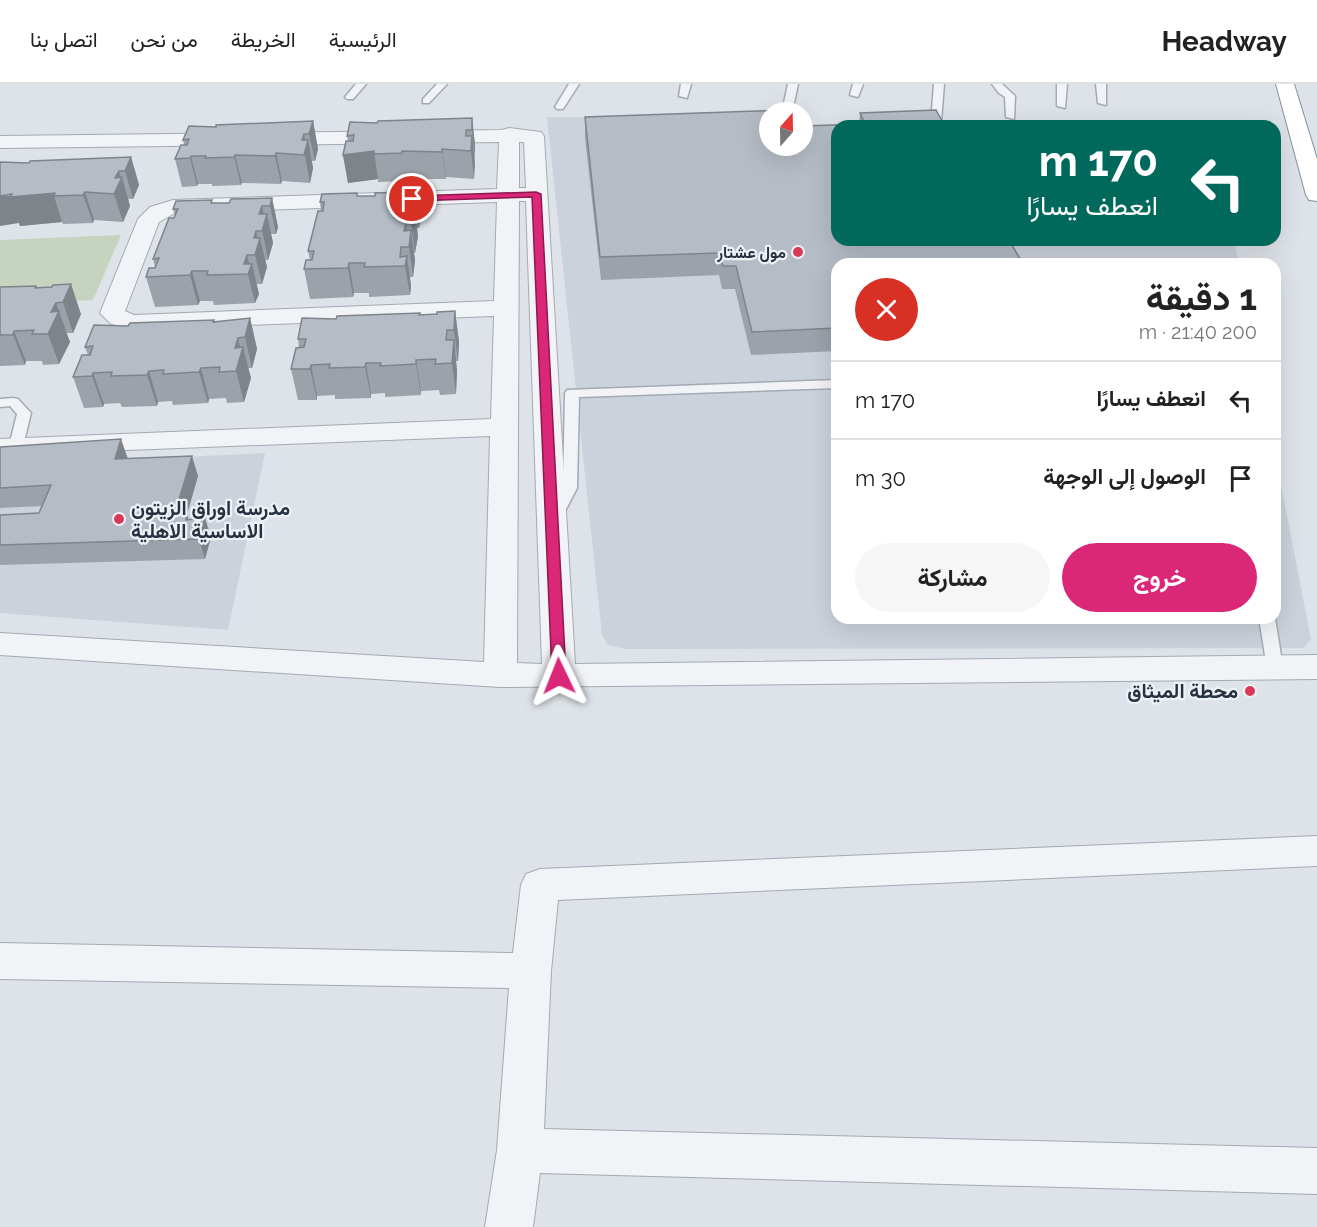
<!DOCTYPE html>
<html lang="ar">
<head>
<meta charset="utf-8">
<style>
  :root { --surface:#fff; --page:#f6f6f6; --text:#222; --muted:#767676; --line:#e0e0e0; --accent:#db2777 }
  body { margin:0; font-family:Raleway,Vazirmatn,sans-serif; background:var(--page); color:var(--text); direction:rtl; height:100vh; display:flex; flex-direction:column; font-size:22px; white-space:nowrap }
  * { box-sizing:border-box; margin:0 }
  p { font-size:20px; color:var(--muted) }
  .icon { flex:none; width:33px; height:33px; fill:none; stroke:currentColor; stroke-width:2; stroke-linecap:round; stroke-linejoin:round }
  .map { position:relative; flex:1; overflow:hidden; direction:ltr }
  .panel { position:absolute; left:831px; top:174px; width:450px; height:366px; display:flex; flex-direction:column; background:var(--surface); border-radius:18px; box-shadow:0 6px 24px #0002; direction:rtl }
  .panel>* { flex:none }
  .top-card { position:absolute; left:831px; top:36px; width:450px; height:126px; border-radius:18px; box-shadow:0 6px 24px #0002; direction:rtl; background:#00695c; color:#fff; overflow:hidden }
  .needle { width:39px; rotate:20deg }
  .tools { position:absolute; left:759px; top:18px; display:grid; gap:12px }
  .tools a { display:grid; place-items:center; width:54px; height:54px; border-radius:50%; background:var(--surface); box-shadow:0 6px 24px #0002; font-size:30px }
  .pin { position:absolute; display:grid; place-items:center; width:51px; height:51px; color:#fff; margin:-26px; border:3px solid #fff; border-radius:50%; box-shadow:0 2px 6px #0007 }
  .me { position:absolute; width:66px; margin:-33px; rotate:358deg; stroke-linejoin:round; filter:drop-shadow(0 0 4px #0008) }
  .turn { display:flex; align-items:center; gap:21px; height:126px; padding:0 24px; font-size:27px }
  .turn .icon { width:78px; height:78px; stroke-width:2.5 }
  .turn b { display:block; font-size:42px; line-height:51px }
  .round { display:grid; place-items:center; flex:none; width:63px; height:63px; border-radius:32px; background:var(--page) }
  .head { display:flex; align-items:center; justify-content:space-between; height:102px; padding:0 24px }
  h1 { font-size:36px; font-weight:700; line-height:45px }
  .primary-button { display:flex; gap:12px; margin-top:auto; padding:12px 24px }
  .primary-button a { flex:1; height:69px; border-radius:36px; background:var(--accent); color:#fff; font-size:24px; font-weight:700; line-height:69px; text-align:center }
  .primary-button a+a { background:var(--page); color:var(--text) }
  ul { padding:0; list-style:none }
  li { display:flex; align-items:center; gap:18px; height:78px; padding:0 24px; border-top:2px solid var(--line) }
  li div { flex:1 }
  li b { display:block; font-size:22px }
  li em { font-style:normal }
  header { display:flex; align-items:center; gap:36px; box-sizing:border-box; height:84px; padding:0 30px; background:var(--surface); border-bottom:2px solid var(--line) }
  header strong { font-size:28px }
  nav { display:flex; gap:33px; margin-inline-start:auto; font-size:21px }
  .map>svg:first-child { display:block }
</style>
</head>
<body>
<header>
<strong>Headway</strong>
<nav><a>الرئيسية</a><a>الخريطة</a><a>من نحن</a><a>اتصل بنا</a></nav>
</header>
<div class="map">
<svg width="1317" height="1143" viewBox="0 0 1317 1143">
  <rect width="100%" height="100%" fill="#dee3e9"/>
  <g fill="#ccd2db">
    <path d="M547,33L625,34L770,62H802L837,156H1234L1239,180H837V534H1275V370L1311,555L1304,564L625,565L608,561L602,551Z"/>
    <path d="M265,369L228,546L0,529V382Z"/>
  </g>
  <path fill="#c5d3bf" d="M121,151L93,216L0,220V156Z"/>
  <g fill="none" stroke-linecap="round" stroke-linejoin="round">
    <defs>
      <g id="lane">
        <path d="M356,0H366L353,15H347L345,13Z"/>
        <path d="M437,0H447L429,19H423V15Z"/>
        <path d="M569,0H579L563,25H557L555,23Z"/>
        <path d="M681,0H691L687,14L679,12Z"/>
        <path d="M788,0H798L794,19L789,22L784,19Z"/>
        <path d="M853,0H863L858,13L850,11Z"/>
        <path d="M934,0H944L941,38L936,41L931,38Z"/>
        <path d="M992,0H1002L1015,12L1014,35L1006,33L1005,13L999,9Z"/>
        <path d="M1057,0H1067L1065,24L1057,22Z"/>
        <path d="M1096,0H1106V21L1098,19Z"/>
        <path d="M837,296V304L579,313L577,404L560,437L555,439L548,434L563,404L565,309L567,306Z"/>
        <path d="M13,314L18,315L31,329L23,362L16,366L9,362L17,330L10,322L0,323V315Z"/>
        <path d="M1259,534H1275L1283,584L1281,588H1269L1267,584Z"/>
      </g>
      <g id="street">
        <path d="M509,44L541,48L544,52L575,580L1317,571V595L500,603L0,571V549L484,578L490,352L0,371V355L491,335L494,232L134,245L111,240L100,229L138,135L150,123L173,116L497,105L499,58L0,64V52L502,46ZM519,58H524L526,104H519ZM519,117H526L542,580L517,579ZM497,118L494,217L134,231L125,227L159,138L175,129Z"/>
        <path d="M1317,752V782L558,816L551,887L544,1045L1317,1064V1110L540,1089L533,1143H485L497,1066L509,904L0,895V859L513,869L521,801L526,790L540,785Z"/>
      </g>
      <path id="highway" d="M1276,0H1294L1317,75V117L1309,116L1306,111Z"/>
    </defs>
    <use href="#lane" stroke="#a3aab3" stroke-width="3"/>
    <use href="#street" stroke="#a3aab3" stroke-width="2"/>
    <use href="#highway" stroke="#8590a1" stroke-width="2"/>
    <use href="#lane" fill="#f1f3f7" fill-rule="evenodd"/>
    <use href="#street" fill="#f1f3f7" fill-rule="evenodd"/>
    <use href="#highway" fill="#fff" fill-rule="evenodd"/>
  </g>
  <g fill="#9ca2aa">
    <path d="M936,26L837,180V267L751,271L735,205H722L719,191L601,196L585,54V33L770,62L859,40L860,29Z"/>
    <path d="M472,34L475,61L474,95L446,93V95H406V97L378,98V95L348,99L343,71L348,57L347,52L377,39Z"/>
    <path d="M313,37L318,65L315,77H312L313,84L310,99L282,97L281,100L242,99L241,101L212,102V100H198L197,102L182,103L175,75L184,61L183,56L216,43Z"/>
    <path d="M131,73L139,101L133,115H128L130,122L123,138L94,136L93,139L63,140L62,138L20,142L19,139L29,79Z"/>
    <path d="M416,108L420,136L419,144H417L418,152L415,169H414L415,176L413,193H410L411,202L410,211L369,213V209H354L353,213L310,215L304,185L310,176L308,167L321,127L320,118L358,112H375Z"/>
    <path d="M272,114L278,143L276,150H271L273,159L268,176H265L267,183L262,200H256L259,210L255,219L214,221L213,217H200L198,221L155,223L146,193L155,183L153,175L175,132L173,125L213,119H229Z"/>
    <path d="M0,203H52L81,230L73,249H66L70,258L59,280L43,281L42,277H26L25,281L0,282Z"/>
    <path d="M455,227L459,258L458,277H456L457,287L456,310L440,311L439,306L421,307V311L385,313V309L371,310V314L335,315V311L317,312V316H298L291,285L299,264L298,255L336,235L437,230Z"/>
    <path d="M250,234L257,265L252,284H248L251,294L244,318L227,319L226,314L209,315L208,319L173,321L172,317L158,318L157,322L122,323L120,319L104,320L103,323L84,324L73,293L88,271L85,263L128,242L214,236V238Z"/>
    <path d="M0,363L128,375L198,392L187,430L188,435L211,453L205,475L0,481V431L39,429L42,422L0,424Z"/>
  </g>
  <g fill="#7f848b">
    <path d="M472,34L475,61V73L472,46Z"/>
    <path d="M313,37L318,65L315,77L309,50Z"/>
    <path d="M304,50L306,63L308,56L313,84L310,99L302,56Z"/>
    <path d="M472,52L475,80L474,95L471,67Z"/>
    <path d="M442,65L446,93V95L442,68Z"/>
    <path d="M374,67L378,95L348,99L343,71Z"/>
    <path d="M276,69L282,97L281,100L275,72Z"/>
    <path d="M235,71L242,99L241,101L234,73Z"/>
    <path d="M191,72L198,100L197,102L190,74Z"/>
    <path d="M131,73L139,101L133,115L125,87Z"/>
    <path d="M119,87L121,95L122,93L130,122L123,138L114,110L115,94Z"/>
    <path d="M85,108L94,136L93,139L83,111Z"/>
    <path d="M416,108L420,136L419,144L415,115Z"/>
    <path d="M55,109L54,112L62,138L20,142L19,139L0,142V112Z"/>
    <path d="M272,114L278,143L276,150L270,122Z"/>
    <path d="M262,122L265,136L267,130L273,159L268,176L259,130Z"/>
    <path d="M414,123L418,152L415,169L411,139Z"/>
    <path d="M406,139L409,162L411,146L415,176L413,193L409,163L404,147Z"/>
    <path d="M256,147L259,159L260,154L267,183L262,200L255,171L254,154Z"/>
    <path d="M247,171L250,183L252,180L259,210L255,219L248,190L244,180Z"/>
    <path d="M407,172L411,202L410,211L405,182Z"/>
    <path d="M349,179L354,209L353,213L348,184Z"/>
    <path d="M192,187L200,217L198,221L190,191Z"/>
    <path d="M71,200L81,230L73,249L63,218Z"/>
    <path d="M56,219L70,258L59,280L48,250L51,228Z"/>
    <path d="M455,227L459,258L458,277L454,246Z"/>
    <path d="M250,234L257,265L252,284L245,253Z"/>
    <path d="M14,247L26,277L25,281L13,251Z"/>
    <path d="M238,254L241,268L243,263L251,294L244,318L236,287L235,264Z"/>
    <path d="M454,256L457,287L456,310L452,279Z"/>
    <path d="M416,276L421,307V311L416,280Z"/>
    <path d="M366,279L371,310V314L365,283Z"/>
    <path d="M311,281L317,312V316L310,285Z"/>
    <path d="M201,284L209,315L208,319L199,288Z"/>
    <path d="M149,287L158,318L157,322L147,291Z"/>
    <path d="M93,289L104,320L103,323L92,292Z"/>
    <path d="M121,355L128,375H115Z"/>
    <path d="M192,372L198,392L187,430L192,447L175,429Z"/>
    <path d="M205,434L211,453L205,475L199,455Z"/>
  </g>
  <g fill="#b5bcc6" stroke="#7f848b" stroke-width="1.5">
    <path d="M786,26L787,28H770V62H802V42L865,40L860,29L936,26L945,42H837V156H1009L1023,180H837V244L752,248L736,182H723L719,169L600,173L585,33Z"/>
    <path d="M472,34V46H466V52H472L471,67L442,65V68L402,67V69L374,70V67L343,71L346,57H353L354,51L347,52L350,38L377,39L378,37Z"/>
    <path d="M313,37L309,50H304L302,56H308L304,71L276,69L275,72L235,71L234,73L205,74L206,72H191L190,74L175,75L181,61H187L189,55L183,56L189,42L216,43V41Z"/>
    <path d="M131,73L125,87H119L115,94L122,93L114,110L85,108L83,111L54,112L55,109L10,113L12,110L0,112V78L29,79L30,77Z"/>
    <path d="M416,108L415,115H408L406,124L414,123L411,139H406L404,147L411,146L409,163H401L400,173L407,172L405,182L364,183L365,179H349L348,184L304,185L306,176H312L314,167H308L318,127H323L324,118H320L322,110L357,109V112H375V109Z"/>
    <path d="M272,114L270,122H262L259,130H267L262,147H256L254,154H260L255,171H247L244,180H252L248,190L207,191L208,187H192L190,191L146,193L149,184H155L159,174L153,175L169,134H174L178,125H173L176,117L212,116L211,119H229L231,115Z"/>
    <path d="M71,200L63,218L56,219L51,228L59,227L48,250H32L34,246L14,247L13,251H0V203L36,202L35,204L52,203L53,201Z"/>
    <path d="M455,227L454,246H447L446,256H454L452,279L435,280L436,275L416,276V280L380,282L381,279H366L365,283L329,284L330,280L311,281L310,285H291L296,264L304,263L306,255H298L302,234L336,235L337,232L420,229L419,231L437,230V228Z"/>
    <path d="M250,234L245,253L238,254L235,264L243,263L236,287L219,288L220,283L201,284L199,288L163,290L164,286L149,287L147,291L111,292L112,288L93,289L92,292L73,293L82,271H90L93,262L85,263L94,241L128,242L130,239L214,236L213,238Z"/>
    <path d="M121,355L115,375L192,372L175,429L186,428V436L205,434L199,455L0,461V431L39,429L51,401L0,404V363Z"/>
  </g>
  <path fill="#db2777" stroke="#8e194d" stroke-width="1.5" d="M536,108L541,110L566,592L559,597L552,592L532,113L412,117L408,115L412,112Z"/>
  <g fill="#d83a56" stroke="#eef2f6" stroke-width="2">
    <circle cx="798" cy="168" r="6"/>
    <circle cx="119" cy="435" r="6"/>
    <circle cx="1250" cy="607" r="6"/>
  </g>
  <g text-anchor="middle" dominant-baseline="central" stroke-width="4.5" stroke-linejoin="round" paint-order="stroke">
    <g font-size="16" font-weight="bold" fill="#263141" stroke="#eef2f6" text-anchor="end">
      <text x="786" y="168">مول عشتار</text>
    </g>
    <g font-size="20" font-weight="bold" fill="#263141" stroke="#eef2f6" text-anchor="start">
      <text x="131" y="424">مدرسة اوراق الزيتون<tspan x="131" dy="23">الاساسية الاهلية</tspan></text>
      <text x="1238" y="607" text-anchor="end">محطة الميثاق</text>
    </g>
  </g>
</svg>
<div class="tools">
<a><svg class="needle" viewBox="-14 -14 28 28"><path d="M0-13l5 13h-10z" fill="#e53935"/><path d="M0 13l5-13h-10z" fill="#767676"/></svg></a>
</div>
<div class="pin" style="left:412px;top:115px;background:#d93025"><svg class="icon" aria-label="arrive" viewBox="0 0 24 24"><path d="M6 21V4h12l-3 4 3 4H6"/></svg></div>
<svg class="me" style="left:559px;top:592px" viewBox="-20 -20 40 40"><path d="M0-17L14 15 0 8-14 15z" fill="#db2777" stroke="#fff" stroke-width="4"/></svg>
<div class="top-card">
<div class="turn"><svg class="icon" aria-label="left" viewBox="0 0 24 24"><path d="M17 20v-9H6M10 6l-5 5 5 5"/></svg><div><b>170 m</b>انعطف يسارًا</div></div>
</div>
<section class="panel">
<div class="head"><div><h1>1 دقيقة</h1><p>200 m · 21:40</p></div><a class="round" style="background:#d93025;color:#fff"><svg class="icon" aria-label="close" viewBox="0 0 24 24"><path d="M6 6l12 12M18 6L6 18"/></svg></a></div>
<ul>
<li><svg class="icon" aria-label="left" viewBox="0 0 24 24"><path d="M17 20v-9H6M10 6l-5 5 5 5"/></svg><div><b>انعطف يسارًا</b></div><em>170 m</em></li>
<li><svg class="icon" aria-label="arrive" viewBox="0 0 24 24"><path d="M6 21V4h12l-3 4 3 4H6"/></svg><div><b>الوصول إلى الوجهة</b></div><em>30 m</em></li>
</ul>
<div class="primary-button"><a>خروج</a><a>مشاركة</a></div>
</section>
</div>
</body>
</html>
